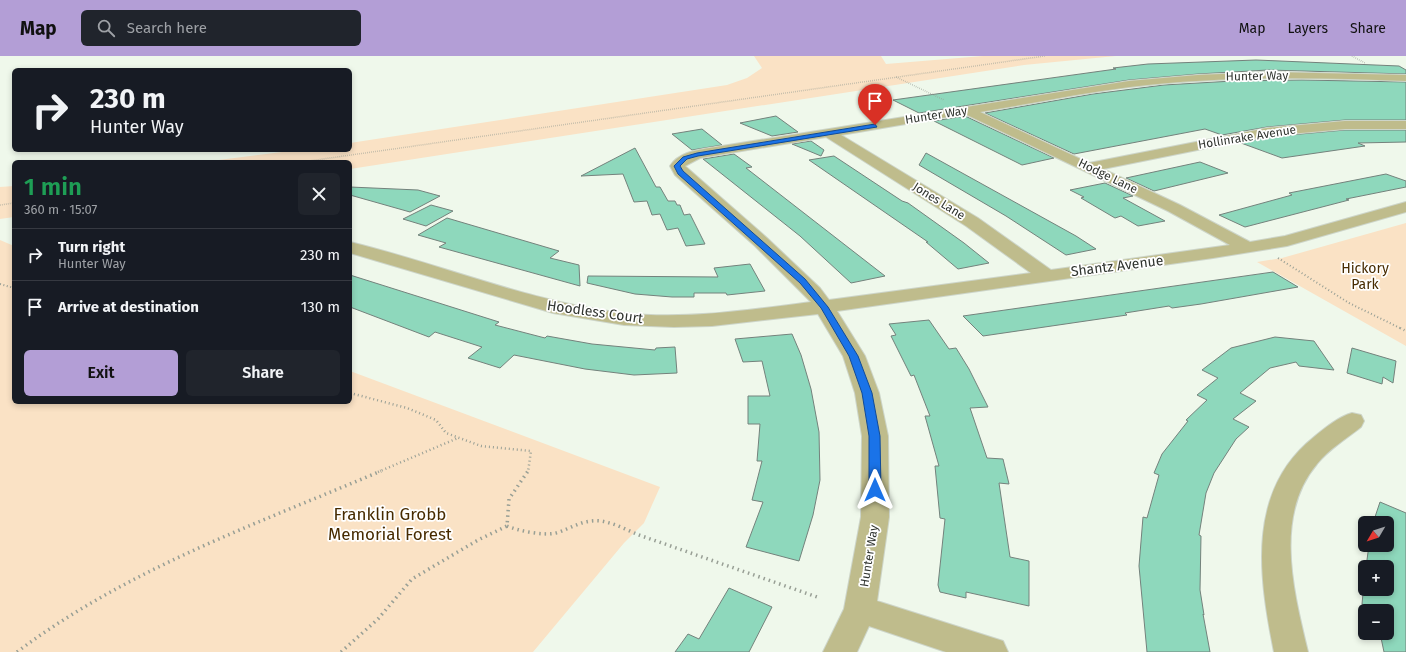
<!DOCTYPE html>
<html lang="en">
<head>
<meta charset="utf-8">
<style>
  :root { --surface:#171b24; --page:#20242c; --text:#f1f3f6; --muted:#9ea1a6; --line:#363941; --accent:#b39ed6 }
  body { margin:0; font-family:"Fira Sans",sans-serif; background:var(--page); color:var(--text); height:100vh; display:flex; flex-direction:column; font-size:15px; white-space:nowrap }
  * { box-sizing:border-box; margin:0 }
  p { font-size:13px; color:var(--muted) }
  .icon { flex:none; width:22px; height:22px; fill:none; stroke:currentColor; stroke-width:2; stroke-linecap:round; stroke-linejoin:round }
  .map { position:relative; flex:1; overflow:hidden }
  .side { position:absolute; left:12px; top:104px; width:340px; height:244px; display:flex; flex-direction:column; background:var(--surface); border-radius:6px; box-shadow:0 2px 6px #0003 }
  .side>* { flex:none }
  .guide { position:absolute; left:12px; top:12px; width:340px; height:84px; border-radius:6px; box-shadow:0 2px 6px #0003; background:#171b24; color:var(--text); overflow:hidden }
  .needle { width:26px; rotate:231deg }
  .tools { position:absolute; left:1358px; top:460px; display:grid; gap:8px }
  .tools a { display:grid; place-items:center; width:36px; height:36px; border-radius:6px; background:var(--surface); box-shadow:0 2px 6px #0003; font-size:20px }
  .pin { position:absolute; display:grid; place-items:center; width:34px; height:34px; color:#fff; margin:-41px -17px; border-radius:50% 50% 50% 0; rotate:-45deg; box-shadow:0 0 4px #0007 }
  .pin .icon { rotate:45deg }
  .me { position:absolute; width:44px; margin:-22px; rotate:0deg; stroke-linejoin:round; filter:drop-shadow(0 0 3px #0008) }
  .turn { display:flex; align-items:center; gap:14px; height:84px; padding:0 12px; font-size:18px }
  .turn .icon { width:52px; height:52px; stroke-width:2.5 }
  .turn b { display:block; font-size:28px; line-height:34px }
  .round { display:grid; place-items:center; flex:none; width:42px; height:42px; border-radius:6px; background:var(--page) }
  .overview { display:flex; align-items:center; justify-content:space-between; height:68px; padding:0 12px }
  h1 { font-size:24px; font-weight:600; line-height:30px; color:#1e9e55 }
  .action { display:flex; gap:8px; margin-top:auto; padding:8px 12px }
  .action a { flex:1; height:46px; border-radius:6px; background:var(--accent); color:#111; font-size:16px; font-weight:600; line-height:46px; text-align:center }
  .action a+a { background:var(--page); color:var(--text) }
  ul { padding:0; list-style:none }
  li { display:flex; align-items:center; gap:12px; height:52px; padding:0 12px; border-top:1px solid var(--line) }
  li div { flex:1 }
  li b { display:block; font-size:15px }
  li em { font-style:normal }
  header { display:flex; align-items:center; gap:24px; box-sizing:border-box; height:56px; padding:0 20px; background:var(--accent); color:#111 }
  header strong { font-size:19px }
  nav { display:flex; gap:22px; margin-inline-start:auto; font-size:14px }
  .search { width:280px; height:36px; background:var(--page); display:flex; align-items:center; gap:10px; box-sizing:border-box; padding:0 14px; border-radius:6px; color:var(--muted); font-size:15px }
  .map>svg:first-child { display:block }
</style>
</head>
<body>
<header>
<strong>Map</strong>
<div class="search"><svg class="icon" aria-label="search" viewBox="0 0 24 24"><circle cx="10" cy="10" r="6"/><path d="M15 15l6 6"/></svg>Search here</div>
<nav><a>Map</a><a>Layers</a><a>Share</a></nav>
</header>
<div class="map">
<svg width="1406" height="596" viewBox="0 0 1406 596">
  <rect width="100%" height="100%" fill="#eff8eb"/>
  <g fill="#fae2c5">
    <path d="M754,0H881L886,8L983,0H1116L1024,9L350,113V106H203L298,94H350V87L727,29L747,22L762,12Z"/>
    <path d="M14,130V161L0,163V131Z"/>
    <path d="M1406,167V290L1257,206L1282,202Z"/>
    <path d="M0,184L14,190V346H350V315L660,431L644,467L624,487L533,596H0Z"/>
  </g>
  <g fill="#8ed8bc" stroke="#74827c">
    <path d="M1256,4L1399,10L1406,14V18L1268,14L1198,18L1129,24L919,57L893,44L1116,13L1113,12L1148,8Z"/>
    <path d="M1302,24L1406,26V64H1345L1267,71L1222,79L1205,73L1074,98L985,57L1093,38L1164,29L1233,25Z"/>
    <path d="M776,60L798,76L772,80L740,67Z"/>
    <path d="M965,60L1054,102L1022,109L934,65Z"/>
    <path d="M702,73L722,89L692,94L672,78Z"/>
    <path d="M1345,74H1406V86L1358,87L1365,90L1282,102L1241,87L1267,81Z"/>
    <path d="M811,85L824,94L821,100L792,88Z"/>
    <path d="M635,92L656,131H660L668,145H675L677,149H680L684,159L690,158L705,188L686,190L678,172L667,174L660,158L652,159L647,145L634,146L623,118L581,120Z"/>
    <path d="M926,97L1076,180L1096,193L1066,199L1006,160L919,109Z"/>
    <path d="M734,98L752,111L746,112L885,220L851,227L800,180L703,103Z"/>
    <path d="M834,100L902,145L908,147L964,187L989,207L958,213L926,186H928L809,104Z"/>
    <path d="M1200,106L1228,117L1154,135L1126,122Z"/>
    <path d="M1386,118L1406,125V131L1346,143L1349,144L1245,171L1219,159L1292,139L1289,137Z"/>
    <path d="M1105,127L1133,140L1123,142L1165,165L1138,170L1121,160L1115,162L1081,142L1084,141L1070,134Z"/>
    <path d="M350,131L418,134L440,140L410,156L350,139Z"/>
    <path d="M431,149L453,155L426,170L403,163Z"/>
    <path d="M447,162L559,195L550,202L579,209L580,230L439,191L446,187L418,179Z"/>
    <path d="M750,208L765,235L727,239L726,237H694V241H672L635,238L587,227L588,220L718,221L714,212Z"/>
    <path d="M1273,216L1298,231L1201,248L1172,252L1169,250L1125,257L1127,259L983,280L963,260Z"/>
    <path d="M350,219L499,266L495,269L545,282L547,280L592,288L655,294L656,292L675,291L677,317L634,319L585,313L514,299L500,312L468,302L482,291L435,276L429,281L350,251Z"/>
    <path d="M929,264L949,293L956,292L969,313L988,351L970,352L987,402L1003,403L1009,428L999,427L1010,501L1029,505V550L966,536V542L940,536L938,529L945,463L940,462L935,410H939L925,360H930L914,319L911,320L891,280L896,279L889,268Z"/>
    <path d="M792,278L801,299L811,333L819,376L820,424L813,459L799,505L746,491L763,446L752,444L762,405H757L760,368H748V340H770L762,305L743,306L735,283Z"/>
    <path d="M1275,281L1314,285L1334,314L1299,310L1296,306L1270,312L1240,337L1256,345L1233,363L1249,371L1236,383L1214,417L1206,437L1199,479L1201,480L1200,534L1204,559L1203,558L1210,596H1147L1139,510L1143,461L1147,462L1159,419L1154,417L1162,398L1188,365L1186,364L1207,344L1197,339L1218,322L1202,314L1231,292Z"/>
    <path d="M1352,292L1396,305L1393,327L1383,321L1382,328L1347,317Z"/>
    <path d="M1380,446L1406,457V596H1384L1380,577H1387V555H1376L1362,548L1365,516V533H1387V511H1366L1369,489H1387V467H1373Z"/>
    <path d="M729,532L772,551L749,596H675L688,578L699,583Z"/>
  </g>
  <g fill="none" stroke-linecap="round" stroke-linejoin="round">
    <defs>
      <g id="minor">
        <path d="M1268,16L1406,19V25C1314,21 1221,20 1130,31C1080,37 1030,48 980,56L1089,107L1267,72L1345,65H1406V73H1345L1267,80L1103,113L1180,149L1250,186L1285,180L1406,146V156L1287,190L1213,202L837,255L865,300L879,337L888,380L889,461L877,545L1003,585L1008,596H946L869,570L857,596H823L844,553L861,461L862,380L855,337L843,300L818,258L712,270L674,271L624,269L553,257L350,197V186C441,208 529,246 623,257C686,264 749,254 811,246L755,190L675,119L670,110C680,95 699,94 716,91L1129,25L1198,19ZM965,58L1168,155L1230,189L1051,214L978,162L841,79ZM826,81L966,170L1031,217L829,244L820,232L767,182L685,110L700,102Z"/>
        <path d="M1352,357L1361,359L1364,365L1361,371C1346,383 1329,393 1317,408C1273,460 1294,537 1308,596H1274C1259,521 1246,435 1314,381C1325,372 1338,361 1352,357Z"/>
      </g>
    </defs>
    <use href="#minor" stroke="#cdd5c9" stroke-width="2"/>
    <g stroke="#989f95" stroke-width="1.5" stroke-dasharray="0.5 1.5" stroke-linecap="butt">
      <path d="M1352,0L1365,7"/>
      <path d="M896,21L944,44"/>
      <path d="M302,106L1045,0"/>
      <path d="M0,149L14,147"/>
    </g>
    <g stroke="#989f95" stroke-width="2" stroke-dasharray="1 2.5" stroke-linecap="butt">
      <path d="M1278,202L1349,247L1402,273"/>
      <path d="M0,228L14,232"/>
    </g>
    <g stroke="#989f95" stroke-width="2.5" stroke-dasharray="1 3" stroke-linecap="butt">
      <path d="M1400,272L1406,275"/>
      <path d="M350,337L407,352L436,364L446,377L481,390L531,395L528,416"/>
      <path d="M378,416L458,382"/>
    </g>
    <g stroke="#989f95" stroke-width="3.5" stroke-dasharray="1.5 4" stroke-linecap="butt">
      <path d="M507,470C519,475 544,480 556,477C572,472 583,463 601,465C614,467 627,474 639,479L820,542"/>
      <path d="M17,596C126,514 256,468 381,415"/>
      <path d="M341,596L378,563L412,523L478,484L507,470L509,443L528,415"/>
    </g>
    <use href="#minor" fill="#bfbc8c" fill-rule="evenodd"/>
  </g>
  <path fill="#1a73e8" stroke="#114b97" d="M875,68L877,71L698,100L687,103L680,110L683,115L805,223L828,251L858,300L872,337L880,380L881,434L875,438L869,434V380L862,337L849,300L821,252L800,227L678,118L674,110L683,101L697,97Z"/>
  <g text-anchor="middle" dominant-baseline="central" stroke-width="3.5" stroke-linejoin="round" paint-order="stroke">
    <g font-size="12" fill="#30342f" stroke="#fff">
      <text transform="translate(1257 20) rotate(-1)">Hunter Way</text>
      <text transform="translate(936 59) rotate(-9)">Hunter Way</text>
      <text transform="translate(1247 81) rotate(-9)">Hollinrake Avenue</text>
      <text transform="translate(1108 120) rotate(26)">Hodge Lane</text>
      <text transform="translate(939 145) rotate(32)">Jones Lane</text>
      <text transform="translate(869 500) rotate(-81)">Hunter Way</text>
    </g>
    <g font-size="14" fill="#30342f" stroke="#fff">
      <text transform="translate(1117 210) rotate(-7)">Shantz Avenue</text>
      <text transform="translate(595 256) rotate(8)">Hoodless Court</text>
    </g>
    <g font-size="14" fill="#472b00" stroke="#fff">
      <text x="1365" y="212">Hickory<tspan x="1365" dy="16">Park</tspan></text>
    </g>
    <g font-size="17" fill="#472b00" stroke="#fff">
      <text x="390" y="458">Franklin Grobb<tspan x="390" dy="20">Memorial Forest</tspan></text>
    </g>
  </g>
</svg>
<div class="tools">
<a><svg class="needle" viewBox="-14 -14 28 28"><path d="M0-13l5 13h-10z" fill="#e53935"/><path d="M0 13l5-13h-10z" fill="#9ea1a6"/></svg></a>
<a>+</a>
<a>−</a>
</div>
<div class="pin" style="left:875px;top:69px;background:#d93025"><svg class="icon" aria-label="arrive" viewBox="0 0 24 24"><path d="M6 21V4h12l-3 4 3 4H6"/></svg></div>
<svg class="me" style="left:875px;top:434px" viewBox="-20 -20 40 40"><path d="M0-17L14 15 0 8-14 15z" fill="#1a73e8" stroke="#fff" stroke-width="4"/></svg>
<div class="guide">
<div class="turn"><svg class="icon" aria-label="right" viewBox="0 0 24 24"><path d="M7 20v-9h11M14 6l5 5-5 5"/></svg><div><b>230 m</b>Hunter Way</div></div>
</div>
<section class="side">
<div class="overview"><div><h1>1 min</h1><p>360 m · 15:07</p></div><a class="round"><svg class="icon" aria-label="close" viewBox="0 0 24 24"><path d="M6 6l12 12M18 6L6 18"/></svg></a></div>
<ul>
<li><svg class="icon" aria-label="right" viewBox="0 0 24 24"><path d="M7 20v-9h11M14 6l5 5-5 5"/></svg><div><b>Turn right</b><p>Hunter Way</p></div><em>230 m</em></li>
<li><svg class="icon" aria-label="arrive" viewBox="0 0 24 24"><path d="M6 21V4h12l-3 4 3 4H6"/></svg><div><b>Arrive at destination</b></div><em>130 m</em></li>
</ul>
<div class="action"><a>Exit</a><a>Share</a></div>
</section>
</div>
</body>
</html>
